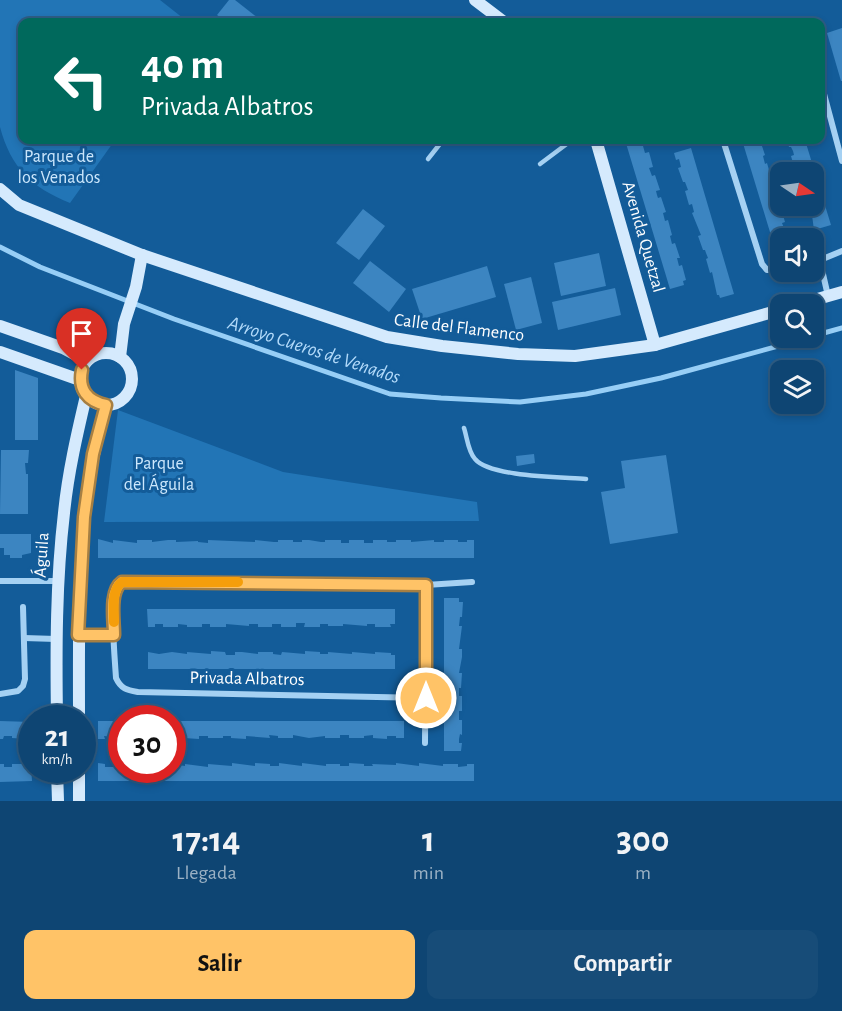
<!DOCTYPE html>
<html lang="es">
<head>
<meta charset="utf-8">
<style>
  :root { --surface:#0e4573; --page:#174c78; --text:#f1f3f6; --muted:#9bb1c4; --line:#2e5d85; --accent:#ffc367 }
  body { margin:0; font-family:"Alegreya Sans",sans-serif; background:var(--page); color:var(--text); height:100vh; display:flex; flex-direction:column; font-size:22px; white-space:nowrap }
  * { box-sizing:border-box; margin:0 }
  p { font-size:20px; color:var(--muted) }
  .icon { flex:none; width:33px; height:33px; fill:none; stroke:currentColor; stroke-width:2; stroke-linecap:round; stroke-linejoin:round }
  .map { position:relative; height:801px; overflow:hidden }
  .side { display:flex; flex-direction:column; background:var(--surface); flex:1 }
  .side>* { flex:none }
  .guide { position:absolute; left:18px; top:18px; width:807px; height:126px; border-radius:12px; box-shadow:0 3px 9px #0003,0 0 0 2px var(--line); background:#00695c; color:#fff; overflow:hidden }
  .needle { width:39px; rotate:103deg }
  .tools { position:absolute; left:770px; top:162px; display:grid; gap:12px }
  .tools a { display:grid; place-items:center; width:54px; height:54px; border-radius:12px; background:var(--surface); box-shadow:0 3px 9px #0003,0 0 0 2px var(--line); font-size:30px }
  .speed { position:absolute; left:18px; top:705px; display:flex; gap:12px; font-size:30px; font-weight:700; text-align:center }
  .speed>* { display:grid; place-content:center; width:78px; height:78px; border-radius:50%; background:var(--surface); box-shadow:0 3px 9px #0003,0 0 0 2px var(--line); line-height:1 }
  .speed small { font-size:15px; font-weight:400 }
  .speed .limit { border:9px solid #d22; background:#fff; color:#111 }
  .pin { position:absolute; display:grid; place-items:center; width:51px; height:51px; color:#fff; margin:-62px -26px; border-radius:50% 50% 50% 0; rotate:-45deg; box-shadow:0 0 6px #0007 }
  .pin .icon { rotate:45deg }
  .me { position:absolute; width:66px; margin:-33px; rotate:0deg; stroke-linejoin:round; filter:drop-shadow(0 0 4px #0008) }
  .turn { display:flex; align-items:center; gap:21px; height:126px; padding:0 24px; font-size:27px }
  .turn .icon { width:78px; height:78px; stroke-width:2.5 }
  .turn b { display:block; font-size:42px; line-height:51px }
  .eta { display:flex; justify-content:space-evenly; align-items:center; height:102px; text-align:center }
  .eta b { font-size:36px; font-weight:600; line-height:42px }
  .cta { display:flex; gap:12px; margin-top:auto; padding:12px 24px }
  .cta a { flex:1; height:69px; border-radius:12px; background:var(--accent); color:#111; font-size:24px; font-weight:600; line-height:69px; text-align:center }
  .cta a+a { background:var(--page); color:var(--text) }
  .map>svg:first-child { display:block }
</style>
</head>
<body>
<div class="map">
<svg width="842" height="801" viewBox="0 0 842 801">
  <rect width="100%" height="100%" fill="#135c99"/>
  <g fill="#2275b6">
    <path d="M0,0H160L188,22H22V140H115L70,203C31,187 11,168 0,127Z"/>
    <path d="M118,410L283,472L477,502L479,521L104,522Z"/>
  </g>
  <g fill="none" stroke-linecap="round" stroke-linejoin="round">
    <g stroke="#97cef6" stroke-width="5">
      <path d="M0,247L40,267L174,319L390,394L441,398L520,402L586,394L661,378L808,338"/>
      <path d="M813,336L842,328"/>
    </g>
  </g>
  <g fill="#3c85c1">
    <path d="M229,0H235L258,18L255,22H227L217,15Z"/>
    <path d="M842,28V81H841L827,33Z"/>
    <path d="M625,140H644L645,145L643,146L645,153L649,152L653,167L649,168L652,176L655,175L660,190L656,191L657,195L658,198L661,197L666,212L663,213L665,221L668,220L672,235L670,236L672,244L675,243L680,258H677L679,266L682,265L686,280L683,281L684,285L670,289Z"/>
    <path d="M742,140H760L765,155L763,156L765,164L767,163L771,177L769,178L772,186L774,185L778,200H776L779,209L781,208L785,222L782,223L785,231L788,230L790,237L773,242Z"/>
    <path d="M787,140H805L831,225L814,230L812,215H809L806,206H813V172H799L798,169L795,170L791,156L794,155L793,151L791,147H789Z"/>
    <path d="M691,148L734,294L720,298L719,295H717L712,272L710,273L706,259L708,258L706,253L705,250H703L698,236L701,235L692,213L694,212L692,204L689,205L685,191L688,190L685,182H683L678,168L681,167L679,159L676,160L674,153Z"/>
    <path d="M363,209L385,226L359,260L336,243Z"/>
    <path d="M599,253L606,286L561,296L554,263Z"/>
    <path d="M370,261L406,289L389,312L353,283Z"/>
    <path d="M487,266L496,297L422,319L412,289Z"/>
    <path d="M531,277L542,323L516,330L504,284Z"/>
    <path d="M615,288L621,315L558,330L552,302Z"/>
    <path d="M15,370L38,378V440H15Z"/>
    <path d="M1,450H29L28,463H25L26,474H28V514H0Z"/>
    <path d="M534,454L535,463L517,466L516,456Z"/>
    <path d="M666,455L678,533L610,544L601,492L625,488L621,461Z"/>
    <path d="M0,534H31V553L22,555V558H10V555H4V548H0Z"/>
    <path d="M98,539L113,543V540L137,543V540H152V542L168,540H176V542L198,541V542L208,543V540L255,542V540L274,542H278V540H293V542H302V540H309L321,542H325V540H341V543H349V540H364V543H373V540H387V542H396V540H411V542L434,540V542H444V540H458V542H467V540H474V558H98Z"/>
    <path d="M444,598H459V602H463L462,617H460L459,626H462L459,649H462V657L459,673H462L461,688H459V696H462V711H459V720H462V735L460,734L459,739V743H462L461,751H444Z"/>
    <path d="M147,609H395V624H390L391,627H375V624H367V626L343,624V626H328V624H320V627H304L305,623H296V627H281V624H272V627H258V624H249V626L226,624V627H210V624H202V627H187V625L178,624V627H163V624H155V627H148Z"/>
    <path d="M211,651L225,652L226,655H235V652H242L258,654V652H273V654L281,655L282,652L305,654V651L320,652V654H328V652L352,654V652L375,654V652L391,653V655H395V669H148V652L159,654L172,652L187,654V652L211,654Z"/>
    <path d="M0,721L32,722V736H27V739L12,738V736H4L3,739H0Z"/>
    <path d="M98,721H122V738L104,736L105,739H98Z"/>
    <path d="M172,721H404V738H396V736H387V739L373,738V735L364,736V738H349V735H340V738H325V736L309,738L293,735V738H278V736L269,735L270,738L246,736V739L231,738V736H223V738H208V736H199V739L184,738V736H176L175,738H172Z"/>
    <path d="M98,763L105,764V767H114V763L122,764V770H172V764L185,766V764L208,767V764L232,766V763L255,766V763L270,764V766H279V763L302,766V763L326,766V764H340V766H349V763L364,764V766H373L372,764L396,765V763L419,766V763L443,766V764H458V767L467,766V764H474V781H98Z"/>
    <path d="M0,764H4V767H12V764H27V766H31L32,781L0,782Z"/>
  </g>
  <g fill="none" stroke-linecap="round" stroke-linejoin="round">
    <g stroke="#a5d1f3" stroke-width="4.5">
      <path d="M428,159L443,140"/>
      <path d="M540,164L572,140"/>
      <path d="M464,428C467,437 468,452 475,459C490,477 561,477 586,479"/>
    </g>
    <g stroke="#a5d1f3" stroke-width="6">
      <path d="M820,79L842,161"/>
      <path d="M723,140L762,264L767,270H780"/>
      <path d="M820,261L828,296"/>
      <path d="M813,263L842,251"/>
      <path d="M0,581H58"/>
      <path d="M79,635H114"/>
      <path d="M24,638L56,639"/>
      <path d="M0,694L18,691L23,686L25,679L23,607"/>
      <path d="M426,698L138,692C127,690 121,689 116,678C115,661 109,598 117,587C120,582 124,582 129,581L426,585L472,582"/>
      <path d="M425,743L426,585"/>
    </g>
    <g stroke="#d5eafd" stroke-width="12">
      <path d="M475,0L504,22"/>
      <path d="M596,140L655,345"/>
      <path d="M0,189L19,205L142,255L387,337L442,346L518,354L575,356L655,345L780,310"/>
      <path d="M800,304L842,292"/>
      <path d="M0,326L63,348L87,361"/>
      <path d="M0,352L80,380"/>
      <circle cx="106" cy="379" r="26"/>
      <path d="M120,357L124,324L136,287L142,255"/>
      <path d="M57,718C56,650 56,581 64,513C68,473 77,434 86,396"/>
      <path d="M79,718C79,652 78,584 84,517C88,479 96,442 106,405"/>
      <path d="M57,770L58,801"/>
      <path d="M79,770V801"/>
    </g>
  </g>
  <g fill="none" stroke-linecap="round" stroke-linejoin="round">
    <defs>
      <path id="route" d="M82,370C78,389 87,401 106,405L93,454L84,517L78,635H114C114,620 109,591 122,582L426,585V698"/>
    </defs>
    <use href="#route" stroke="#a67f43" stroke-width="15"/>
    <use href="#route" stroke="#ffc367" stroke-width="10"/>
    <path stroke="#f59e0b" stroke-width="10" d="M114,622C114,609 111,590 122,582H238"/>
  </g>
  <g text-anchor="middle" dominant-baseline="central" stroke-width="6" stroke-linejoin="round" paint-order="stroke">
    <g font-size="18" fill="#cde8fd" stroke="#135c99">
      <text x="59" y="157">Parque de<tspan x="59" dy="21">los Venados</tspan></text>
      <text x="159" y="464">Parque<tspan x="159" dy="21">del Águila</tspan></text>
    </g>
    <g font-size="18" fill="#fff" stroke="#135c99">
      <text transform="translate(643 237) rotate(74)">Avenida Quetzal</text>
      <text transform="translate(459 328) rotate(7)">Calle del Flamenco</text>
      <text transform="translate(42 555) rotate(-86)">Águila</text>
      <text transform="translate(247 679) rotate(1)">Privada Albatros</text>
    </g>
    <g font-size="20" font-style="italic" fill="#b2dafa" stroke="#135c99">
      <text transform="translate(314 350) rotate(18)">Arroyo Cueros de Venados</text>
    </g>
  </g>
</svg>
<div class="tools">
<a><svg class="needle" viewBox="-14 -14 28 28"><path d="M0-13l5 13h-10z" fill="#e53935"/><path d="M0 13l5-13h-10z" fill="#9bb1c4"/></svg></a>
<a><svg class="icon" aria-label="sound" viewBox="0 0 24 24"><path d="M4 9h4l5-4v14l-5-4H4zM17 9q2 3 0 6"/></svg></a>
<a><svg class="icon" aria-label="search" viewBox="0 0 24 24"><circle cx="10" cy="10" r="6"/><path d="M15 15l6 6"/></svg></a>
<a><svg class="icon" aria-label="layers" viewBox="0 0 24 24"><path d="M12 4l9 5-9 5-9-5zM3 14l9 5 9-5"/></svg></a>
</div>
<div class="speed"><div>21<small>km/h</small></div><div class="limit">30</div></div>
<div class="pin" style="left:82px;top:370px;background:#d93025"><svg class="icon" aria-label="arrive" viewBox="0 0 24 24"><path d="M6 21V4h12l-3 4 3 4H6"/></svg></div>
<svg class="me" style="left:426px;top:698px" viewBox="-20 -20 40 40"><circle r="17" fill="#ffc367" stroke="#fff" stroke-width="3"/><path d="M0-11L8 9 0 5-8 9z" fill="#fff"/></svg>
<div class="guide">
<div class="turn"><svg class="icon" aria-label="left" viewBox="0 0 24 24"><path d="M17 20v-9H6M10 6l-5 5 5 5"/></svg><div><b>40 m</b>Privada Albatros</div></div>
</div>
</div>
<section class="side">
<div class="eta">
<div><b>17:14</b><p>Llegada</p></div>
<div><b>1</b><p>min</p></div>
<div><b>300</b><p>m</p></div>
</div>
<div class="cta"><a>Salir</a><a>Compartir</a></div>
</section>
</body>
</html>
